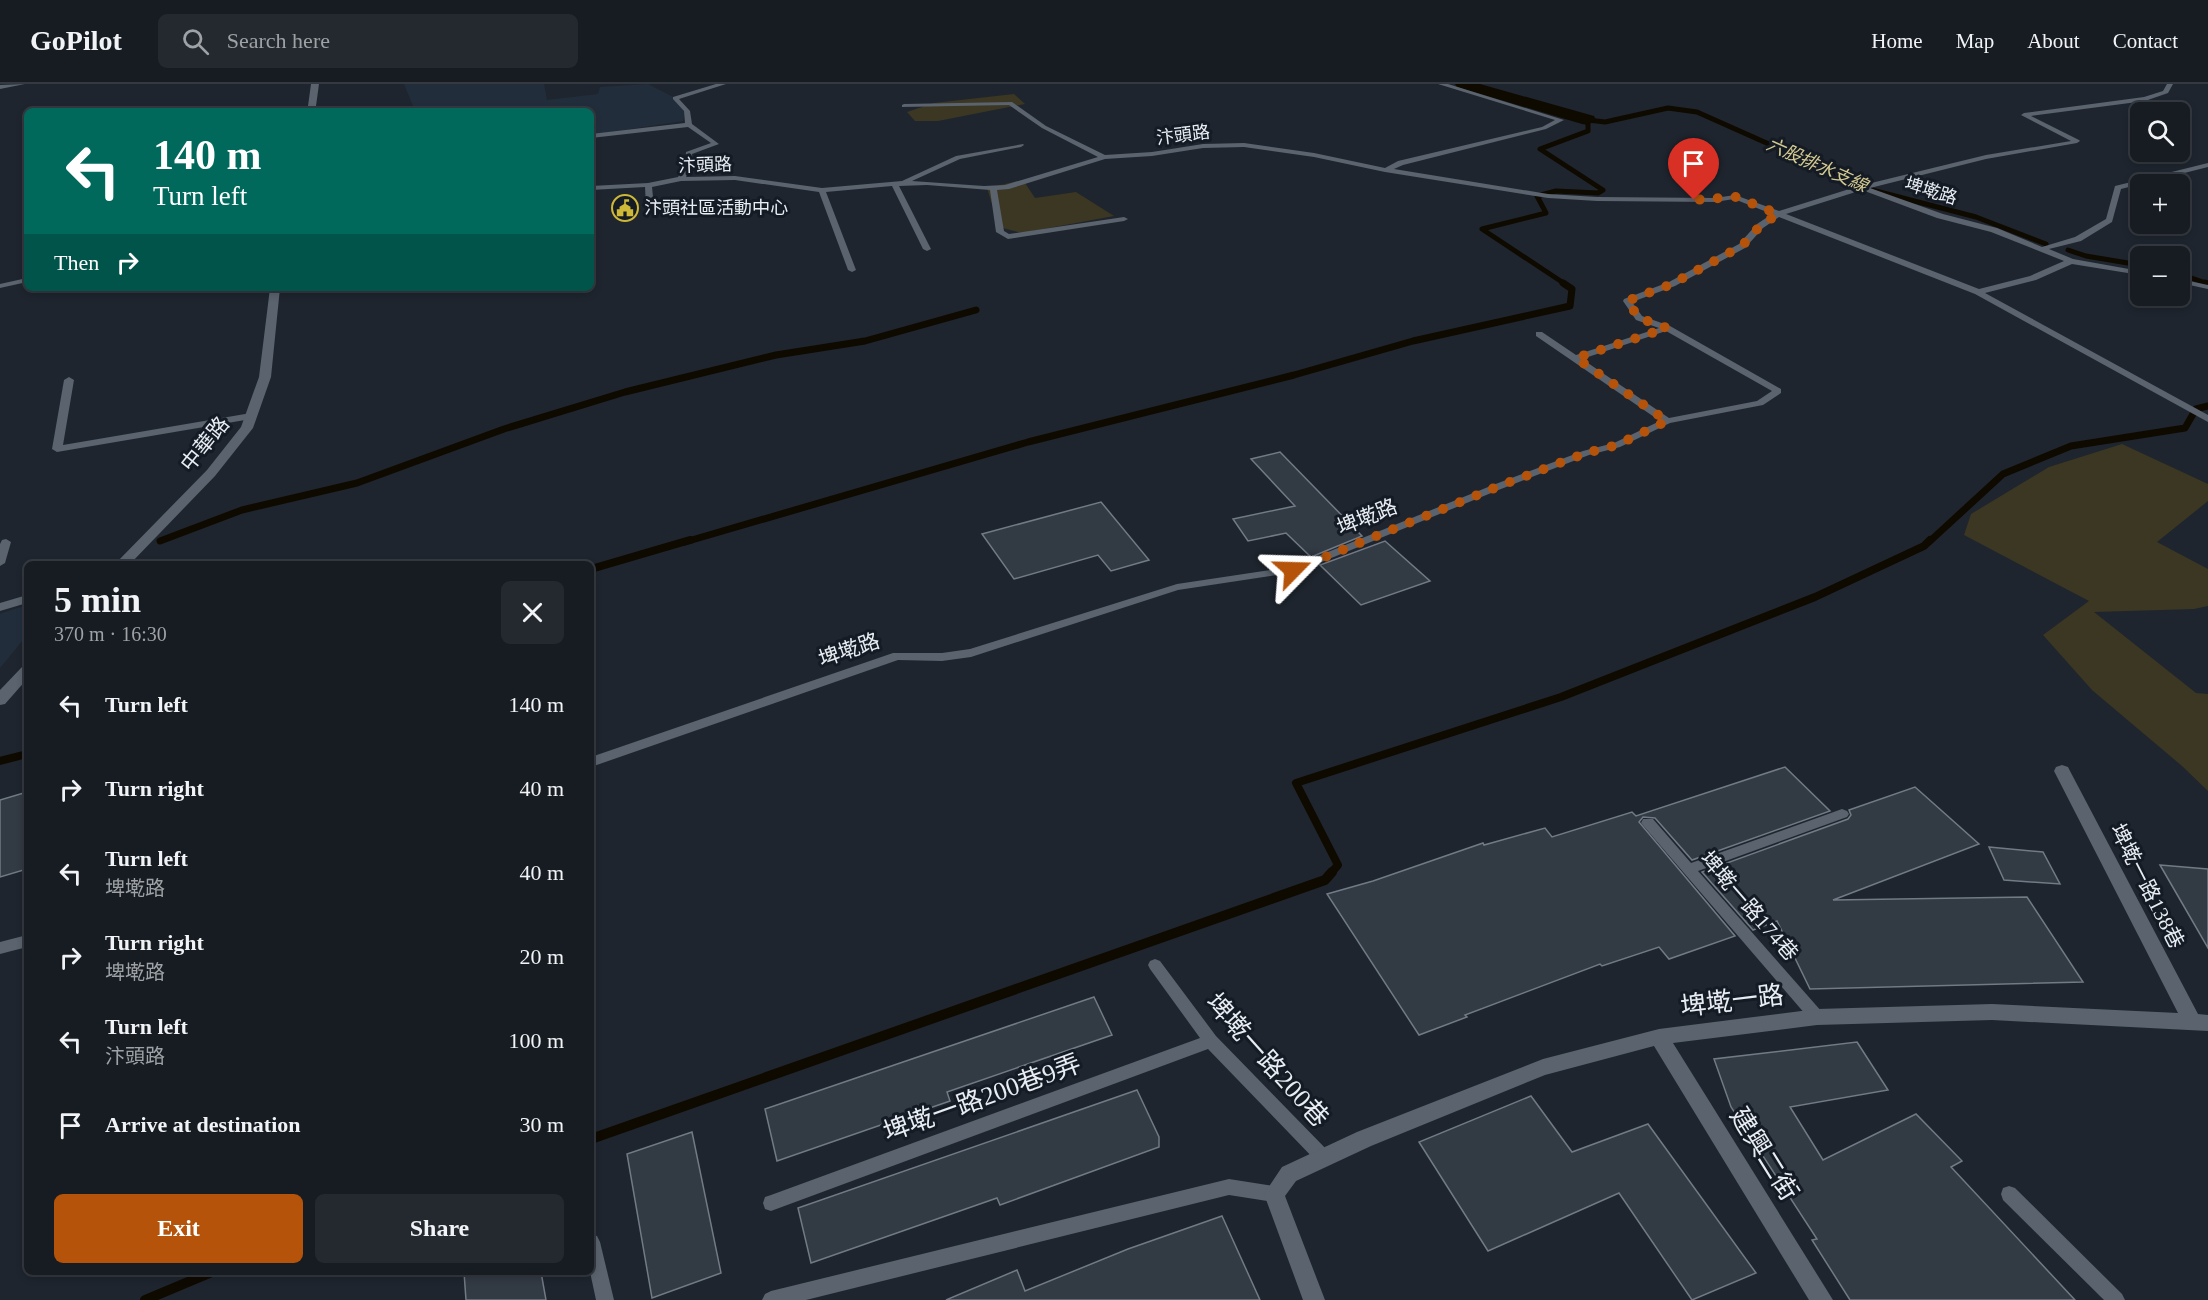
<!DOCTYPE html>
<html lang="en">
<head>
<meta charset="utf-8">
<style>
  :root { --surface:#161c22; --page:#23292f; --text:#f1f3f6; --muted:#9ea1a5; --line:#353a40; --accent:#b45309 }
  body { margin:0; font-family:"Times New Roman","Noto Sans TC",serif; background:var(--page); color:var(--text); height:100vh; display:flex; flex-direction:column; font-size:22px; white-space:nowrap }
  * { box-sizing:border-box; margin:0 }
  p { font-size:20px; color:var(--muted) }
  .icon { flex:none; width:33px; height:33px; fill:none; stroke:currentColor; stroke-width:2; stroke-linecap:round; stroke-linejoin:round }
  .map { position:relative; flex:1; overflow:hidden }
  .side { position:absolute; left:24px; top:477px; width:570px; height:714px; display:flex; flex-direction:column; background:var(--surface); border-radius:9px; box-shadow:0 3px 9px #0003,0 0 0 2px var(--line) }
  .side>* { flex:none }
  .guide { position:absolute; left:24px; top:24px; width:570px; height:183px; border-radius:9px; box-shadow:0 3px 9px #0003,0 0 0 2px var(--line); background:#00695c; color:#fff; overflow:hidden }
  .fabs { position:absolute; left:2130px; top:18px; display:grid; gap:12px }
  .fabs a { display:grid; place-items:center; width:60px; height:60px; border-radius:9px; background:var(--surface); box-shadow:0 3px 9px #0003,0 0 0 2px var(--line); font-size:30px }
  .pin { position:absolute; display:grid; place-items:center; width:51px; height:51px; color:#fff; margin:-62px -26px; border-radius:50% 50% 50% 0; rotate:-45deg; box-shadow:0 0 6px #0007 }
  .pin .icon { rotate:45deg }
  .me { position:absolute; width:66px; margin:-33px; rotate:68deg; stroke-linejoin:round; filter:drop-shadow(0 0 4px #0008) }
  .turn { display:flex; align-items:center; gap:21px; height:126px; padding:0 30px; font-size:27px }
  .turn .icon { width:78px; height:78px; stroke-width:2.5 }
  .turn b { display:block; font-size:42px; line-height:51px }
  .then { display:flex; align-items:center; height:57px; padding:0 30px; background:#0003; gap:12px; font-size:22px }
  .round { display:grid; place-items:center; flex:none; width:63px; height:63px; border-radius:9px; background:var(--page) }
  .overview { display:flex; align-items:center; justify-content:space-between; height:102px; padding:0 30px }
  h1 { font-size:36px; font-weight:800; line-height:45px }
  .primary-button { display:flex; gap:12px; margin-top:auto; padding:12px 30px }
  .primary-button a { flex:1; height:69px; border-radius:9px; background:var(--accent); color:#fff; font-size:24px; font-weight:800; line-height:69px; text-align:center }
  .primary-button a+a { background:var(--page); color:var(--text) }
  ul { padding:0; list-style:none }
  li { display:flex; align-items:center; gap:18px; height:84px; padding:0 30px }
  li div { flex:1 }
  li b { display:block; font-size:22px }
  li em { font-style:normal }
  header { display:flex; align-items:center; gap:36px; box-sizing:border-box; height:84px; padding:0 30px; background:var(--surface); border-bottom:2px solid var(--line) }
  header strong { font-size:28px }
  nav { display:flex; gap:33px; margin-inline-start:auto; font-size:21px }
  .search { width:420px; height:54px; background:var(--page); display:flex; align-items:center; gap:15px; box-sizing:border-box; padding:0 21px; border-radius:9px; color:var(--muted); font-size:22px }
  .map>svg:first-child { display:block }
</style>
</head>
<body>
<header>
<strong>GoPilot</strong>
<div class="search"><svg class="icon" aria-label="search" viewBox="0 0 24 24"><circle cx="10" cy="10" r="6"/><path d="M15 15l6 6"/></svg>Search here</div>
<nav><a>Home</a><a>Map</a><a>About</a><a>Contact</a></nav>
</header>
<div class="map">
<svg width="2208" height="1216" viewBox="0 0 2208 1216">
  <rect width="100%" height="100%" fill="#1e252e"/>
  <g fill="#222d3c">
    <path d="M404,0H544L547,16L598,10L600,3L648,0L677,15L685,29L683,37L591,51V27H415Z"/>
    <path d="M27,521V551L0,584V530Z"/>
  </g>
  <g fill="#3b3722">
    <path d="M1014,10L1025,20L938,37H915L907,28L934,19Z"/>
    <path d="M1023,96L1035,114L1076,108L1114,132L1022,149L999,143L987,104Z"/>
    <path d="M2122,360L2208,400V417L2157,458L2208,485V522L2194,525L2094,528L2196,609L2208,610V707L2182,682L2092,606L2043,551L2089,517L1964,451L1971,430L2049,383Z"/>
  </g>
  <g fill="none" stroke-linecap="round" stroke-linejoin="round">
    <g stroke="#0f0a00" stroke-width="5">
      <path d="M2068,166L2086,172L2140,181"/>
      <path d="M2180,190L2208,200"/>
      <path d="M1565,200L1482,145L1546,129L1537,112L1556,107L1598,109L1603,106L1540,65L1588,47V36L1605,38L1668,24L1697,28L1872,106L1976,133L2046,160"/>
    </g>
    <g stroke="#0f0a00" stroke-width="7">
      <path d="M2205,199L2208,200"/>
      <path d="M160,457L242,426L357,399L504,345L625,308L776,271L865,257L976,226"/>
      <path d="M685,458L1028,358L1294,291L1413,257L1570,222L1572,205L1563,199"/>
      <path d="M1929,458L2003,390L2071,362L2185,344L2196,325L2208,322"/>
    </g>
    <g stroke="#0f0a00" stroke-width="8">
      <path d="M591,485L690,456"/>
      <path d="M0,677L27,670"/>
      <path d="M1331,789L1338,781L1296,699L1561,613L1815,513L1924,462L1930,456"/>
    </g>
    <g stroke="#0f0a00" stroke-width="10">
      <path d="M591,1055L1325,796L1332,788"/>
      <path d="M145,1216L212,1188"/>
    </g>
    <path fill="#0f0a00" fill-rule="evenodd" d="M1455,0H1480L1594,32L1596,36L1588,41L1582,40L1457,3Z"/>
  </g>
  <g fill="#323a44" stroke="#717a85" stroke-width="1.5">
    <path d="M1280,368L1318,407L1362,452L1311,473L1286,449L1248,457L1233,435L1295,422L1251,375Z"/>
    <path d="M1101,418L1149,476L1111,487L1098,471L1014,495L982,450Z"/>
    <path d="M1385,457L1430,497L1361,521L1320,481Z"/>
    <path d="M1785,683L1830,727L1692,776L1655,734L1643,733L1639,738L1735,852L1669,875L1659,863L1602,882L1600,880L1465,931L1467,933L1419,951L1327,810L1373,797L1483,759L1484,761L1545,744L1552,753L1632,728L1636,732Z"/>
    <path d="M1915,703L1979,760L1833,816L2027,813L2083,898L1810,905L1777,837L1753,846L1702,788L1848,735L1851,731L1849,726Z"/>
    <path d="M27,708V785L0,793V716Z"/>
    <path d="M1989,763L2043,768L2060,800L2004,796Z"/>
    <path d="M2160,781L2208,785V864L2182,819Z"/>
    <path d="M1094,913L1112,951L947,1008L950,1017L777,1077L765,1025Z"/>
    <path d="M1857,958L1888,1006L1790,1023L1823,1076L1916,1030L1962,1077L1951,1083L2075,1216H1850L1812,1156L1817,1155L1731,1023L1714,975Z"/>
    <path d="M1137,1006L1159,1053V1063L1000,1121L997,1114L811,1179L798,1124Z"/>
    <path d="M1531,1012L1572,1068L1648,1040L1756,1189L1692,1216L1619,1109L1488,1167L1419,1058Z"/>
    <path d="M692,1048L721,1189L652,1214L627,1070Z"/>
    <path d="M1222,1132L1260,1216H946L1017,1186L1025,1207L1128,1165Z"/>
    <path d="M464,1188H541L546,1216H466Z"/>
  </g>
  <g fill="none" stroke-linecap="round" stroke-linejoin="round">
    <g fill="#5a636e" fill-rule="evenodd">
      <path d="M716,0H726L679,15L690,27L692,40L719,60L692,70L693,81L686,93L735,92L822,104L902,97L956,72L1023,60L1024,61L1021,63L960,75L912,97L984,102L1005,101L1098,73L1042,44L1009,21L902,23V21L904,20L1012,18L1046,42L1105,71L1152,68L1203,60L1244,59L1314,69L1385,84L1398,77L1542,43L1555,36L1438,0H1448L1564,36L1546,45L1403,81L1394,85L1548,110L1597,113L1715,114L1735,111L1779,127L1859,102L1986,71L2071,57L2021,31L2024,29L2144,13L2163,7L2167,0H2173L2168,9L2145,17L2031,32L2079,56L2080,57L2077,59L1986,75L1870,104L1943,130L1997,144L2042,163L2075,153L2106,135L2115,102L2208,79V83L2121,105L2112,138L2081,157L2049,165L2073,175L2140,187V191L2072,180L2036,196L1985,209L2208,331V338L1975,210L1779,133L1763,144L1745,164L1675,202L1632,218L1642,232L1670,242L1781,305V309L1763,321L1670,339L1620,363L1589,371L1501,405L1297,488L1178,506L971,573L942,577L898,576L591,683V673L893,569H942L970,565L1177,500L1291,483L1493,401L1583,367L1614,359L1660,337L1536,252V248H1542L1576,271L1659,244L1636,236L1623,217L1624,215L1669,198L1739,160L1757,140L1772,130L1734,115L1715,118L1597,117L1548,114L1385,88L1314,73L1244,63L1203,64L1152,72L1105,75L1009,105L997,106L1004,147L1009,150L1124,133L1128,135L1124,137L1008,155L996,148L990,106L927,101L899,102L931,165L927,167L923,165L892,102L826,108L856,186L852,188L848,186L819,108L735,96L681,97L652,103L654,123L650,125L646,123L645,103L591,106V102L648,99L678,93L685,81L686,68L711,59L688,43L591,54V50L685,39L684,27L673,15V13ZM1862,106L1937,134L1991,148L2064,177L2030,192L1979,205L1786,130ZM1666,247L1772,307L1757,317L1669,334L1582,275Z"/>
      <path d="M27,194V198L0,204V200Z"/>
      <path d="M2180,195L2208,201V205L2180,199Z"/>
      <path d="M69,293L74,296L63,361L251,329L256,332L251,335L57,368L52,365L64,296Z"/>
      <path d="M6,455L11,458L5,479L0,482V460L2,456Z"/>
      <path d="M27,511V519L0,527V519Z"/>
      <path d="M1842,725L1847,727L1849,730L1847,733L1698,787L1822,928L1825,933L1822,938L1817,939L1812,938L1641,739L1643,735H1653L1691,779Z"/>
      <path d="M27,851V863L0,870V858Z"/>
      <path d="M1155,875L1160,877L1216,952L1330,1069L1332,1074L1330,1079L1324,1082L1318,1079L1208,965L771,1127L765,1125L763,1119L765,1113L771,1111L1200,954L1150,885L1148,881L1150,877Z"/>
      <path d="M1229,1095L1274,1102L1280,1104L1282,1110L1280,1116L1274,1118L1229,1111L806,1216H762L765,1210L771,1207Z"/>
      <path d="M2009,1102L2015,1104L2122,1210L2125,1216H2104L2003,1116L2001,1110L2003,1104Z"/>
      <path d="M591,1150L597,1152L600,1158L614,1216H596L590,1188Z"/>
    </g>
    <g fill="#5a636e" fill-rule="evenodd">
      <path d="M25,0L0,5V1Z"/>
      <path d="M2062,681L2068,683L2070,687L2198,930L2208,931V947L1992,936L1817,941L1673,959L1833,1216H1809L1654,962L1545,991L1371,1062L1296,1097L1285,1112L1325,1216H1303L1264,1110L1282,1083L1357,1048L1543,975L1659,945L1817,925L1992,920L2178,929L2054,687L2056,683Z"/>
    </g>
    <g fill="#5a636e" fill-rule="evenodd">
      <path d="M311,0H319L316,22L319,27H311L308,22Z"/>
      <path d="M270,204H280L271,293L253,344L215,392L130,480H115L207,386L241,343L259,293Z"/>
      <path d="M27,581V595L5,620L0,621V606L22,583Z"/>
    </g>
  </g>
  <g fill="none" stroke-linecap="round" stroke-linejoin="round">
    <path stroke="#b45309" stroke-width="10" stroke-dasharray="0 18" d="M1293,486L1497,403L1586,369L1617,361L1667,337L1576,274L1667,244L1639,234L1627,217L1672,200L1742,162L1760,142L1778,130L1736,113L1694,116"/>
  </g>
  <defs>
    <symbol id="civic-ring" viewBox="-11 -11 22 22"><circle r="9.5" fill="#141b24" stroke="#ceb837" stroke-width="1.5"/><path d="M-.6-6.5H3V-4.5H.6V-3L4-1V1h2V6H-6V1h2V-1L-.6-3ZM-1.2 2.5V6h2.4V2.5Z" fill="#ceb837"/></symbol>
  </defs>
  <g fill-rule="evenodd">
    <use href="#civic-ring" x="610" y="109" width="30" height="30"/>
  </g>
  <g text-anchor="middle" dominant-baseline="central" stroke-width="6" stroke-linejoin="round" paint-order="stroke">
    <g font-size="18" fill="#e8edf3" stroke="#141b24">
      <text transform="translate(1183 51) rotate(-7)">汴頭路</text>
      <text transform="translate(705 81) rotate(-2)">汴頭路</text>
      <text transform="translate(1931 107) rotate(17)">埤墘路</text>
    </g>
    <g font-size="18" font-style="italic" fill="#d5cb91" stroke="#141b24">
      <text transform="translate(1817 81) rotate(24)">六股排水支線</text>
    </g>
    <g font-size="18" fill="#e8edf3" stroke="#141b24" text-anchor="start">
      <text x="644" y="124">汴頭社區活動中心</text>
    </g>
    <g font-size="21" fill="#e8edf3" stroke="#141b24">
      <text transform="translate(205 360) rotate(-51)">中華路</text>
      <text transform="translate(1367 433) rotate(-22)">埤墘路</text>
      <text transform="translate(849 566) rotate(-19)">埤墘路</text>
      <text transform="translate(2147 802) rotate(63)">埤墘一路138巷</text>
      <text transform="translate(1749 822) rotate(49)">埤墘一路174巷</text>
    </g>
    <g font-size="26" fill="#e8edf3" stroke="#141b24">
      <text transform="translate(1732 917) rotate(-7)">埤墘一路</text>
      <text transform="translate(1267 976) rotate(48)">埤墘一路200巷</text>
      <text transform="translate(982 1014) rotate(-20)">埤墘一路200巷9弄</text>
      <text transform="translate(1764 1070) rotate(58)">建興二街</text>
    </g>
  </g>
</svg>
<div class="fabs">
<a><svg class="icon" aria-label="search" viewBox="0 0 24 24"><circle cx="10" cy="10" r="6"/><path d="M15 15l6 6"/></svg></a>
<a>+</a>
<a>−</a>
</div>
<div class="pin" style="left:1694px;top:116px;background:#d93025"><svg class="icon" aria-label="arrive" viewBox="0 0 24 24"><path d="M6 21V4h12l-3 4 3 4H6"/></svg></div>
<svg class="me" style="left:1293px;top:486px" viewBox="-20 -20 40 40"><path d="M0-17L14 15 0 8-14 15z" fill="#b45309" stroke="#fff" stroke-width="4"/></svg>
<div class="guide">
<div class="turn"><svg class="icon" aria-label="left" viewBox="0 0 24 24"><path d="M17 20v-9H6M10 6l-5 5 5 5"/></svg><div><b>140 m</b>Turn left</div></div>
<div class="then">Then<svg class="icon" aria-label="right" viewBox="0 0 24 24"><path d="M7 20v-9h11M14 6l5 5-5 5"/></svg></div>
</div>
<section class="side">
<div class="overview"><div><h1>5 min</h1><p>370 m · 16:30</p></div><a class="round"><svg class="icon" aria-label="close" viewBox="0 0 24 24"><path d="M6 6l12 12M18 6L6 18"/></svg></a></div>
<ul>
<li><svg class="icon" aria-label="left" viewBox="0 0 24 24"><path d="M17 20v-9H6M10 6l-5 5 5 5"/></svg><div><b>Turn left</b></div><em>140 m</em></li>
<li><svg class="icon" aria-label="right" viewBox="0 0 24 24"><path d="M7 20v-9h11M14 6l5 5-5 5"/></svg><div><b>Turn right</b></div><em>40 m</em></li>
<li><svg class="icon" aria-label="left" viewBox="0 0 24 24"><path d="M17 20v-9H6M10 6l-5 5 5 5"/></svg><div><b>Turn left</b><p>埤墘路</p></div><em>40 m</em></li>
<li><svg class="icon" aria-label="right" viewBox="0 0 24 24"><path d="M7 20v-9h11M14 6l5 5-5 5"/></svg><div><b>Turn right</b><p>埤墘路</p></div><em>20 m</em></li>
<li><svg class="icon" aria-label="left" viewBox="0 0 24 24"><path d="M17 20v-9H6M10 6l-5 5 5 5"/></svg><div><b>Turn left</b><p>汴頭路</p></div><em>100 m</em></li>
<li><svg class="icon" aria-label="arrive" viewBox="0 0 24 24"><path d="M6 21V4h12l-3 4 3 4H6"/></svg><div><b>Arrive at destination</b></div><em>30 m</em></li>
</ul>
<div class="primary-button"><a>Exit</a><a>Share</a></div>
</section>
</div>
</body>
</html>
